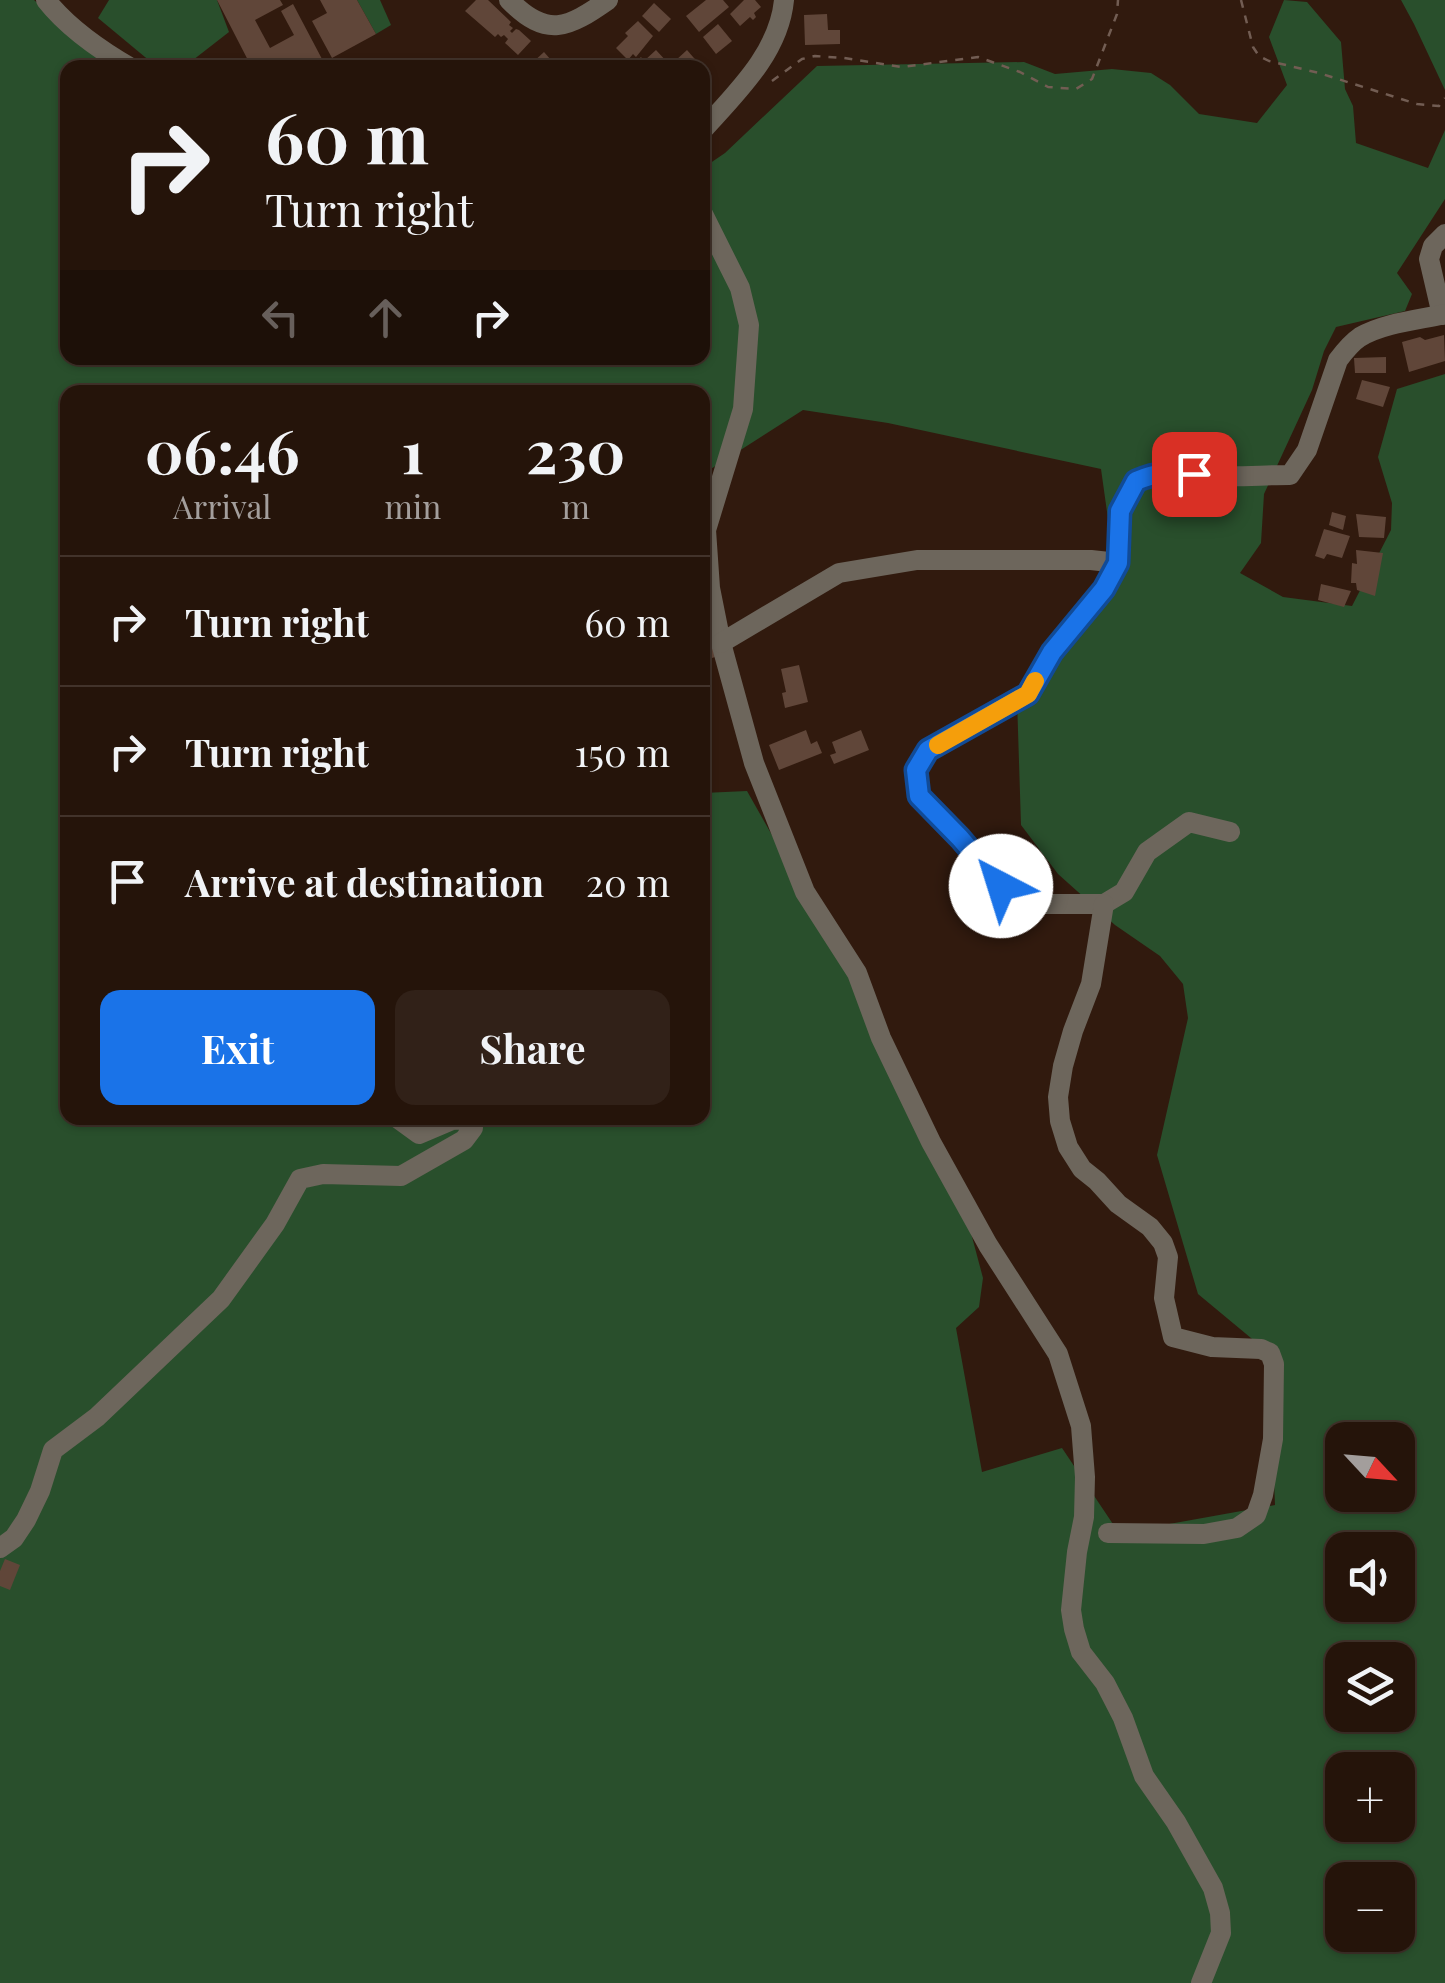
<!DOCTYPE html>
<html lang="en">
<head>
<meta charset="utf-8">
<style>
  :root { --surface:#25140a; --page:#312118; --text:#f1f3f6; --muted:#a39e9c; --line:#42332b; --accent:#1a73e8 }
  body { margin:0; font-family:"Playfair Display",serif; background:var(--page); color:var(--text); height:100vh; display:flex; flex-direction:column; font-size:38px; white-space:nowrap }
  * { box-sizing:border-box; margin:0 }
  p { font-size:32px; color:var(--muted) }
  .icon { flex:none; width:55px; height:55px; fill:none; stroke:currentColor; stroke-width:2; stroke-linecap:round; stroke-linejoin:round }
  .map { position:relative; flex:1; overflow:hidden }
  .side { position:absolute; left:60px; top:385px; width:650px; height:740px; display:flex; flex-direction:column; background:var(--surface); border-radius:20px; box-shadow:0 2px 8px #0004,0 0 0 2px var(--line) }
  .side>* { flex:none }
  .guide { position:absolute; left:60px; top:60px; width:650px; height:305px; border-radius:20px; box-shadow:0 2px 8px #0004,0 0 0 2px var(--line); background:#25140a; color:var(--text); overflow:hidden }
  .needle { width:65px; rotate:116deg }
  .tools { position:absolute; left:1325px; top:1422px; display:grid; gap:20px }
  .tools a { display:grid; place-items:center; width:90px; height:90px; border-radius:20px; background:var(--surface); box-shadow:0 2px 8px #0004,0 0 0 2px var(--line); font-size:50px }
  .pin { position:absolute; display:grid; place-items:center; width:85px; height:85px; color:#fff; margin:-42px; border-radius:20px; box-shadow:0 5px 15px #0006 }
  .me { position:absolute; width:110px; margin:-55px; rotate:320deg; stroke-linejoin:round; filter:drop-shadow(0 0 8px #0008) }
  .turn { display:flex; align-items:center; gap:35px; height:210px; padding:0 40px; font-size:45px }
  .turn .icon { width:130px; height:130px; stroke-width:2.5 }
  .turn b { display:block; font-size:70px; line-height:85px }
  .lanes { display:flex; align-items:center; height:95px; padding:0 40px; background:#0003; justify-content:center; gap:50px; direction:ltr }
  .lanes .off { opacity:.35 }
  .eta { display:flex; justify-content:space-evenly; align-items:center; height:170px; text-align:center }
  .eta b { font-size:60px; font-weight:700; line-height:70px }
  .button { display:flex; gap:20px; margin-top:auto; padding:20px 40px }
  .button a { flex:1; height:115px; border-radius:20px; background:var(--accent); color:#fff; font-size:40px; font-weight:700; line-height:115px; text-align:center }
  .button a+a { background:var(--page); color:var(--text) }
  ul { padding:0; list-style:none }
  li { display:flex; align-items:center; gap:30px; height:130px; padding:0 40px; border-top:2px solid var(--line) }
  li div { flex:1 }
  li b { display:block; font-size:38px }
  li em { font-style:normal }
  .map>svg:first-child { display:block }
</style>
</head>
<body>
<div class="map">
<svg width="1445" height="1983" viewBox="0 0 1445 1983">
  <rect width="100%" height="100%" fill="#311a0e"/>
  <g fill="#294f2c" fill-rule="evenodd">
    <path d="M0,0H34L113,67L68,68V358H702L703,168L725,153L817,66L1024,62L1055,74L1112,69L1151,73L1170,85L1199,114L1257,123L1287,85L1269,37L1284,0L1307,2L1341,42L1345,89L1353,106L1356,143L1428,168L1445,130V199L1397,273L1412,294L1405,311L1336,327L1324,351L1312,390L1264,494L1261,543L1240,573L1283,597L1352,606L1391,530L1392,503L1378,457L1397,389L1445,374V1983H0ZM68,392H702L703,474L803,410L888,423L1101,469L1115,569L1017,699L1021,825L1058,874L1115,925L1160,956L1183,984L1188,1018L1157,1155L1198,1294L1269,1353L1275,1505L1119,1533L1062,1448L982,1472L956,1328L979,1307L983,1278L963,1203L819,918L747,791L703,793L702,1118H68ZM1342,1440H1398V1495H1342ZM1342,1550H1398V1605H1342ZM1342,1660H1398V1715H1342ZM1342,1770H1398V1825H1342ZM1342,1880H1398V1935H1342Z"/>
    <path d="M109,0H217L229,32L184,67H157L98,18Z"/>
    <path d="M357,0H380L391,25L376,34Z"/>
    <path d="M1401,0H1445V90L1414,24Z"/>
  </g>
  <g fill="#604639">
    <path d="M217,0H280L283,5L255,20L270,48L294,35L281,11L293,4L322,59L305,68H252Z"/>
    <path d="M320,0H357L376,34L332,58L312,21L327,13Z"/>
    <path d="M476,0H488L511,22L509,25L513,28L510,31L512,33L516,29L519,30L531,41L518,55L505,43L508,39L504,35L501,37L498,34L495,37L465,11Z"/>
    <path d="M706,0H723L729,7L699,32L686,16Z"/>
    <path d="M744,0H755L761,7L754,13L756,17L753,20L750,17L740,26L730,14Z"/>
    <path d="M654,3L671,19L659,32L642,16Z"/>
    <path d="M827,14L828,30H840V44L805,45L804,15Z"/>
    <path d="M638,21L653,36L636,57L633,54L628,60L616,48L628,36L625,33Z"/>
    <path d="M718,24L732,41L716,54L703,37Z"/>
    <path d="M656,50L668,63L663,68H630L641,57L644,61Z"/>
    <path d="M687,50L700,65L698,68H681L675,61Z"/>
    <path d="M544,52L551,60L543,68H535L531,64Z"/>
    <path d="M1444,335L1445,361L1409,372L1402,342L1420,337L1425,340Z"/>
    <path d="M1386,357V373H1355L1354,358Z"/>
    <path d="M1362,380L1390,387L1383,407L1356,399Z"/>
    <path d="M1332,512L1346,516L1343,530L1329,525Z"/>
    <path d="M1356,514L1386,517L1384,538L1359,537Z"/>
    <path d="M1324,529L1350,536L1342,558L1327,554L1324,559L1315,556Z"/>
    <path d="M1356,550L1383,553L1375,596L1357,590L1356,583H1351L1352,563L1357,564Z"/>
    <path d="M1321,584L1351,591L1344,607L1318,600Z"/>
    <path d="M708,626L715,657L703,661L709,678L702,681V627Z"/>
    <path d="M799,665L808,702L785,708L782,693L786,692L781,669Z"/>
    <path d="M806,730L811,744L817,741L822,753L779,770L769,745Z"/>
    <path d="M861,730L869,750L834,764L830,755L836,753L832,742Z"/>
    <path d="M5,1559L20,1565L10,1590L0,1586V1571Z"/>
  </g>
  <g fill="none" stroke-linecap="round" stroke-linejoin="round">
    <g stroke="#725d53" stroke-width="2.5" stroke-dasharray="8 8" stroke-linecap="butt">
      <path d="M1241,0L1253,47L1259,56L1269,61L1319,73L1417,104L1439,106L1445,98"/>
      <path d="M772,81L802,59L815,56L844,58L902,67L978,57L1020,72L1048,87L1076,89L1092,79L1117,14L1118,0"/>
    </g>
    <g stroke="#6d665c" stroke-width="20">
      <path d="M46,0C68,28 100,50 131,68"/>
      <path d="M509,0C547,39 568,28 608,0"/>
      <path d="M702,131C736,93 779,53 784,0"/>
      <path d="M702,212L740,288L749,325L743,409L706,530L710,588L721,643L754,763L805,892L857,973L881,1038L931,1142L988,1245L1058,1354L1081,1426L1085,1477L1084,1517L1077,1552L1071,1610L1074,1629L1081,1652L1105,1683L1123,1718L1144,1776L1176,1822L1213,1888L1220,1913L1221,1933L1201,1983"/>
      <path d="M1442,315L1429,259L1433,246L1445,234"/>
      <path d="M1118,563L1120,511L1136,481C1167,468 1184,474 1216,476C1240,477 1265,475 1290,475L1307,450L1338,360C1344,352 1351,343 1360,337C1384,323 1418,320 1445,314"/>
      <path d="M721,643L839,573L917,560H1091L1118,563L1104,589L1052,652L1028,694L929,750L916,770L919,795L960,838L1001,886L1033,904H1104L1124,892L1147,852L1189,822L1230,832"/>
      <path d="M1104,904L1091,984L1073,1031L1063,1066L1058,1097L1060,1121L1068,1147L1082,1169L1097,1181L1118,1204L1150,1227L1163,1243L1168,1257L1164,1298L1173,1337L1212,1347L1261,1349L1270,1353L1274,1364L1273,1439L1263,1495L1256,1515L1237,1528L1204,1534L1108,1533"/>
      <path d="M0,1548L14,1538L26,1520L40,1491L53,1450L97,1417L221,1299L275,1224L300,1179L323,1174L401,1176L464,1140L473,1128L466,1119L452,1120L419,1134L397,1118"/>
    </g>
  </g>
  <g fill="none" stroke-linecap="round" stroke-linejoin="round">
    <defs>
      <path id="route" d="M1001,886L960,838L919,796L916,770L928,750L1028,694L1052,652L1104,589L1118,563L1120,511L1136,481C1157,472 1173,471 1194,474"/>
    </defs>
    <use href="#route" stroke="#114b97" stroke-width="25"/>
    <use href="#route" stroke="#1a73e8" stroke-width="18"/>
    <path stroke="#f59e0b" stroke-width="18" d="M938,745L1028,694L1035,681"/>
  </g>
</svg>
<div class="tools">
<a><svg class="needle" viewBox="-14 -14 28 28"><path d="M0-13l5 13h-10z" fill="#e53935"/><path d="M0 13l5-13h-10z" fill="#a39e9c"/></svg></a>
<a><svg class="icon" aria-label="sound" viewBox="0 0 24 24"><path d="M4 9h4l5-4v14l-5-4H4zM17 9q2 3 0 6"/></svg></a>
<a><svg class="icon" aria-label="layers" viewBox="0 0 24 24"><path d="M12 4l9 5-9 5-9-5zM3 14l9 5 9-5"/></svg></a>
<a>+</a>
<a>−</a>
</div>
<div class="pin" style="left:1194px;top:474px;background:#d93025"><svg class="icon" aria-label="arrive" viewBox="0 0 24 24"><path d="M6 21V4h12l-3 4 3 4H6"/></svg></div>
<svg class="me" style="left:1001px;top:886px" viewBox="-20 -20 40 40"><circle r="19" fill="#fff"/><path d="M0-13L10 11 0 6-10 11z" fill="#1a73e8"/></svg>
<div class="guide">
<div class="turn"><svg class="icon" aria-label="right" viewBox="0 0 24 24"><path d="M7 20v-9h11M14 6l5 5-5 5"/></svg><div><b>60 m</b>Turn right</div></div>
<div class="lanes"><svg class="icon off" aria-label="left" viewBox="0 0 24 24"><path d="M17 20v-9H6M10 6l-5 5 5 5"/></svg><svg class="icon off" aria-label="ahead" viewBox="0 0 24 24"><path d="M12 20V5M6 11l6-6 6 6"/></svg><svg class="icon" aria-label="right" viewBox="0 0 24 24"><path d="M7 20v-9h11M14 6l5 5-5 5"/></svg></div>
</div>
<section class="side">
<div class="eta">
<div><b>06:46</b><p>Arrival</p></div>
<div><b>1</b><p>min</p></div>
<div><b>230</b><p>m</p></div>
</div>
<ul>
<li><svg class="icon" aria-label="right" viewBox="0 0 24 24"><path d="M7 20v-9h11M14 6l5 5-5 5"/></svg><div><b>Turn right</b></div><em>60 m</em></li>
<li><svg class="icon" aria-label="right" viewBox="0 0 24 24"><path d="M7 20v-9h11M14 6l5 5-5 5"/></svg><div><b>Turn right</b></div><em>150 m</em></li>
<li><svg class="icon" aria-label="arrive" viewBox="0 0 24 24"><path d="M6 21V4h12l-3 4 3 4H6"/></svg><div><b>Arrive at destination</b></div><em>20 m</em></li>
</ul>
<div class="button"><a>Exit</a><a>Share</a></div>
</section>
</div>
</body>
</html>
